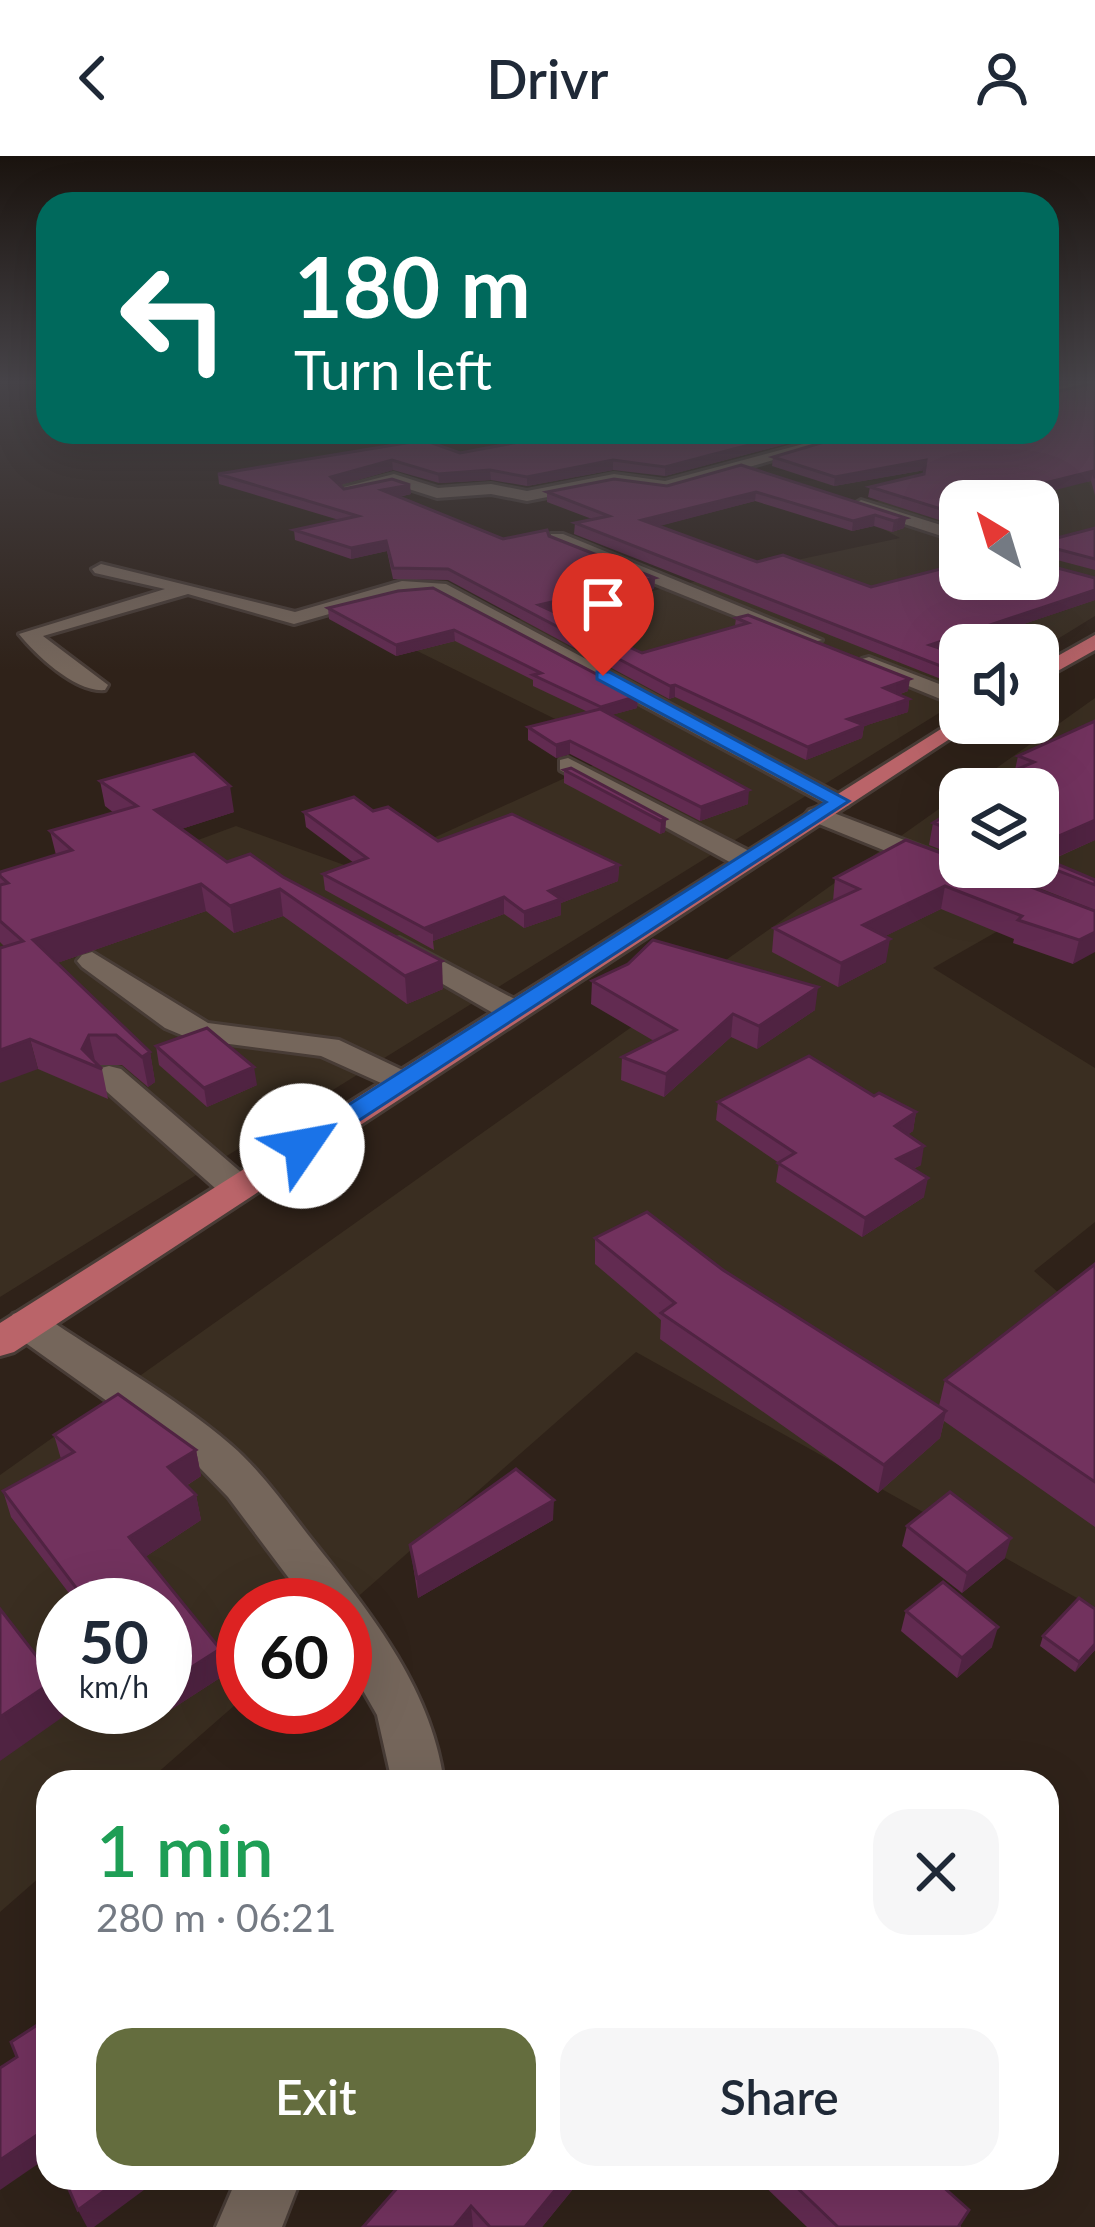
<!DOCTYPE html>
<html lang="en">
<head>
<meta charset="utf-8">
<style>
  :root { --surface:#fff; --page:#f6f6f7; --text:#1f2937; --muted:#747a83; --accent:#646d3e }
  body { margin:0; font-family:Lato,sans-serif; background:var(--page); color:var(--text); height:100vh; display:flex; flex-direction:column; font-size:45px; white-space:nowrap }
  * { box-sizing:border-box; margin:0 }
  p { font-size:39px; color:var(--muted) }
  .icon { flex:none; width:66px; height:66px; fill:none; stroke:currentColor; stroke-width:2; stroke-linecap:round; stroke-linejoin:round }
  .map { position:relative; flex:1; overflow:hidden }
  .sheet { position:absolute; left:36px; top:1614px; width:1023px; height:420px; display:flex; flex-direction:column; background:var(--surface); border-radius:36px; box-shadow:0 12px 48px #0002 }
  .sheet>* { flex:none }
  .banner { position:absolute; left:36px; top:36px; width:1023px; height:252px; border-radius:36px; box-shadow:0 12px 48px #0002; background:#00695c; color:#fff; overflow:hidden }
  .needle { width:78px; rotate:322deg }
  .controls { position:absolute; left:939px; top:324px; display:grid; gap:24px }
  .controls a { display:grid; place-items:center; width:120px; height:120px; border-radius:24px; background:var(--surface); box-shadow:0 12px 48px #0002; font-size:60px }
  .speed { position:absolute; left:36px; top:1422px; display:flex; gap:24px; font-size:60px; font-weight:700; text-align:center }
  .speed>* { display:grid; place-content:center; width:156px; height:156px; border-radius:50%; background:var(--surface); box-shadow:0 12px 48px #0002; line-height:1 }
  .speed small { font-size:30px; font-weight:400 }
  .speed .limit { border:18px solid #d22; background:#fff; color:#111 }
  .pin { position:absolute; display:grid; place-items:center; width:102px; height:102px; color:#fff; margin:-123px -51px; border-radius:50% 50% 50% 0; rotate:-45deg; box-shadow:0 0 12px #0007 }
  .pin .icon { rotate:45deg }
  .me { position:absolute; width:132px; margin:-66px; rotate:57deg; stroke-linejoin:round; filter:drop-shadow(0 0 9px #0008) }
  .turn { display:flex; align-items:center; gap:42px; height:252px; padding:0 60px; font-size:54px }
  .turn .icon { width:156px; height:156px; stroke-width:2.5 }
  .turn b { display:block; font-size:84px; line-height:102px }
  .round { display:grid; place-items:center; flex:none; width:126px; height:126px; border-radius:36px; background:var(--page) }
  .overview { display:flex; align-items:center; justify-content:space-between; height:204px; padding:0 60px }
  h1 { font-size:72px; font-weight:600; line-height:90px; color:#1e9e55 }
  .cta { display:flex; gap:24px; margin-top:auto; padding:24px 60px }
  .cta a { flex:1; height:138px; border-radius:36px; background:var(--accent); color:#fff; font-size:48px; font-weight:600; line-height:138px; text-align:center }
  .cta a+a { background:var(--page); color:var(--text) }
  header { display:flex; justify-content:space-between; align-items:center; height:156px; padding:0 60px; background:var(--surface); font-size:54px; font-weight:600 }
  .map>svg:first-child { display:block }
</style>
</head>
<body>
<header><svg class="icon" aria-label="back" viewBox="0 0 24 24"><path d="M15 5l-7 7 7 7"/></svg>Drivr<svg class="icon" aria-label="person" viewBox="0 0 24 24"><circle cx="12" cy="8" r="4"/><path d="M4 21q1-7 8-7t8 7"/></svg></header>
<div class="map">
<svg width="1095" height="2071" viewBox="0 0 1095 2071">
  <rect width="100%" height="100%" fill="#2f2219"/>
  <g fill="#3a2e21" fill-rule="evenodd">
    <path d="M1095,293V460L1038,495V489H960V544L0,1141V757L236,670L361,715L622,596L403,488L900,382L846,353ZM960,345H1038V423H960Z"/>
    <path d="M1095,542V754L1054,743L933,812L1095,912V1066L1034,1115L1095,1169V1452L636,1196L345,1452L243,1449V1542L147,1626H48V1714L0,1756V1319L960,638V711H1038V633H967ZM63,1449H165V1551H63Z"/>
  </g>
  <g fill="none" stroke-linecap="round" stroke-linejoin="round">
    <defs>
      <g id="minor">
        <path d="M1088,224L1093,231L1047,241V233Z"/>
        <path d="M848,276H871L665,335L614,328L527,345L491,338L437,342L393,328L344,338L336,333L394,318L438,332L491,328L527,335L614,318L665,325Z"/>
        <path d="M861,344L960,375V386L855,352L853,349Z"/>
        <path d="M551,378H563L822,484L805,488L551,386Z"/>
        <path d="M101,408L295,456L402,425L446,428L851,645L848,650H830L435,438L403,437L294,468L188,438L43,480L108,529L105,534C76,537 36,499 19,478L165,433L95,417L92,413Z"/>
        <path d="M869,501L960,536V551L862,511V503Z"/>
        <path d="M568,602L755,698L759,704L755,710H737L560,614V604Z"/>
        <path d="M818,651L946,700L950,706L937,714L928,712L809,664L805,659L809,654Z"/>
        <path d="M399,782L522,847L526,854L511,863L500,861L389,797L384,791L389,785Z"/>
        <path d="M92,796L208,867L339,884L413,919L417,926L401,936L321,900L191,883L165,872L82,811L77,805L82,799Z"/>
        <path d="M109,910L121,913L250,1024L255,1032L250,1040H224L97,927L93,920L97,913Z"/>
        <path d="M27,1154L41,1158C102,1200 176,1241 231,1289C261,1315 284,1348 309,1380C367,1453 431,1529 444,1626H392L377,1559L345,1503V1449H309L228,1341L198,1310L13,1178L7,1168L13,1158Z"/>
        <path d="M237,2022H301L282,2071H216Z"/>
      </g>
      <g id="major">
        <path d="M1095,479V494L1038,526V511Z"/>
        <path d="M960,561V567H974L14,1196L0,1200V1167Z"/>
      </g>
    </defs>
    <use href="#minor" stroke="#483c36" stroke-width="6"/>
    <use href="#major" stroke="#483c36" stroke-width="6"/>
    <use href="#minor" fill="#75665b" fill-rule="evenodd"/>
    <use href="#major" fill="#ba6469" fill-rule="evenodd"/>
  </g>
  <g fill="#622b51">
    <path d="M1095,227V339L1091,325L960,345V358L939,364L868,341L870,331L924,318L925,314L834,330L772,310L773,301Z"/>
    <path d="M831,276L665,320L613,314L527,330L491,324L439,327L393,314L340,329L344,333L411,338L399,341L503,383L549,380L655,422L654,433L555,456L642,497L735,470L736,462L908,535L898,539L909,543L908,556L864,570L862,582L806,604L675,541L669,543L448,424L393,423L387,395L351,403L295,384L294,374L339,364L219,328L218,318L460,297Z"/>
    <path d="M741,309L906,362L904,372L892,376L874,370L852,375L755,345L658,370L757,406L871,431L1095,372V414L1038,399L1039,407L1095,444L946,494L941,523L574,378L575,367L592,363L547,346V336L667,330Z"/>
    <path d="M398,435L638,540L637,552L611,559L748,648L700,665L570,598L556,602L528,584V571L588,556L533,530V524L455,485L396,500L329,463L328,452Z"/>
    <path d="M1095,565V684L1049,705L1095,724V754L985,711H1038V633L1015,614L1018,600Z"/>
    <path d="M564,614L666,663L665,676L660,678L564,627Z"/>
    <path d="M100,625L234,656L181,673L227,706L250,698L443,833L407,848L283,760L234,777L206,755L57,807L150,896L155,926L148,931L122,909H98L102,913L108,943L38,913L5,791L0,786V716L56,699L50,675L114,657L105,650Z"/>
    <path d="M960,639V701L929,689L933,667L954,654L957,640Z"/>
    <path d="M373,655L438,685L619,709L618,725L561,747V759L524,772L504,758L433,785L434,794L325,734L323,718L354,707L306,671L304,656Z"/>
    <path d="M906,684L1095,755L1073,808L1013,787L1014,783L941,753L885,780L886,806L838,831L772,796L774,772L833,745L835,722Z"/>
    <path d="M592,825L815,854L757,893L731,881L664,941L621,924L622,901L654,885L591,848Z"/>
    <path d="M156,890L257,929L207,951L159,909Z"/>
    <path d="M874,940L916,956L913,975L907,979L921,1009L913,1013L924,1041L862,1081L776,1026L779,1007L716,964L718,946Z"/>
    <path d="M595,1082L723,1114L939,1250L945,1224L1095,1108V1371L944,1265L940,1282L878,1337L660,1183L661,1164L595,1108Z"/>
    <path d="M54,1279L196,1294L201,1320L186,1330L196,1339L201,1364L145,1401L226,1518L161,1560L154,1551H165V1449H78L11,1361L3,1335L61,1303Z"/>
    <path d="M553,1364L418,1442L410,1389Z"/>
    <path d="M907,1370L1005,1402L962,1437L902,1390Z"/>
    <path d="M906,1455L992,1491L957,1522L901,1475Z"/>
    <path d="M1043,1480L1095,1494L1075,1516L1040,1490Z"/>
    <path d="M406,2022H582L542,2071H363Z"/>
    <path d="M756,2022H933L961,2071H807Z"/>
  </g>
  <g fill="#502342">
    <path d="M798,276H831L665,320V311Z"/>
    <path d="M392,304L393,314L332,331L331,321Z"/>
    <path d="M613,304V314L527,330V321Z"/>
    <path d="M926,304L925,314L834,330L835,321Z"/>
    <path d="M490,314L491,324L439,327L438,318Z"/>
    <path d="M1093,315L1091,325L1012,345H974Z"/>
    <path d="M410,329L411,338L383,344L382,334Z"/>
    <path d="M756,336L755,345L641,375L642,364Z"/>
    <path d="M960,349V358L939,364L941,353Z"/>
    <path d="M875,359L874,370L852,375L853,365Z"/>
    <path d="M906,362L904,372L892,376L894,365Z"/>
    <path d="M386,385L387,395L351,403V392Z"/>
    <path d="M655,422L654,433L539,460V449Z"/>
    <path d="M1095,434V444L929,500L930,489Z"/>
    <path d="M454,474L455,485L396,500V489Z"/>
    <path d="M960,505V517L941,523L943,511Z"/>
    <path d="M910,523L908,535L882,544L884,532Z"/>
    <path d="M675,529V541L669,543L670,530Z"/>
    <path d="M638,540L637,552L601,562V551Z"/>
    <path d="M909,543L908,556L864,570L862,582L806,604L808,591L848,563Z"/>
    <path d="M570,585V598L556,602V589Z"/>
    <path d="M230,630L234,656L160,680L155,654Z"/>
    <path d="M749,634L748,648L700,665L701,651Z"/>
    <path d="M666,663L665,676L660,678L661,665Z"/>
    <path d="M1095,664V684L1041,708L1038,707V689Z"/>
    <path d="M619,709L618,725L561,747V759L524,772V756L549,735Z"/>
    <path d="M201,728L206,755L40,813L33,784Z"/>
    <path d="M945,730L941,753L859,793L863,769Z"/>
    <path d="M280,733L283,760L234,777L230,750Z"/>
    <path d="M504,741V758L433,785V777L425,772Z"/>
    <path d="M1095,776V796L1073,808L1079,784Z"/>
    <path d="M890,783L886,806L838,831L841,807Z"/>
    <path d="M442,805L443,833L407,848L405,820Z"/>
    <path d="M818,831L815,854L757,893L759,870Z"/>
    <path d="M733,858L731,881L664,941L666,918Z"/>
    <path d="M89,879L96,909L82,893Z"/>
    <path d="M30,883L38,913L0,927V894Z"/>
    <path d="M150,896L155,926L148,931L142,901Z"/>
    <path d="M254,911L257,929L207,951L204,932Z"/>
    <path d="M916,956L913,975L892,989L895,970Z"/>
    <path d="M924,990L921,1009L894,1022L897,1003Z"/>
    <path d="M928,1022L924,1041L862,1081L865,1062Z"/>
    <path d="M946,1255L940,1282L878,1337L884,1309Z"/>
    <path d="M196,1294L201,1320L174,1337L168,1311Z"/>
    <path d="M196,1339L201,1364L136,1407L129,1381Z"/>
    <path d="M554,1344L553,1364L418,1442L417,1422Z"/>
    <path d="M1011,1382L1005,1402L962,1437L967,1417Z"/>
    <path d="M998,1471L992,1491L957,1522L962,1502Z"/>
    <path d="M1095,1488V1494L1075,1516L1079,1506Z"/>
    <path d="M220,1493L226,1518L161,1560L158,1551H165V1528Z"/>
    <path d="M55,1524L63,1551L67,1558L0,1605V1561Z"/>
    <path d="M43,1975L48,1985V2001L0,2034V2004Z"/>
    <path d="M122,2022H154L156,2025L94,2071H87L78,2054Z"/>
    <path d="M565,2022H582L542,2071H525Z"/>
    <path d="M471,2050L473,2071H454Z"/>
  </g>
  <g fill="#72325e" stroke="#502342" stroke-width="3">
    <path d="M1095,227V322L1093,315L974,345H960V349L941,353L870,331L924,318L926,304L835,321L773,301L858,276H1047V235L1050,237Z"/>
    <path d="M572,276H798L665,311L613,304L527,321L490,314L438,318L392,304L331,321L344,333L392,323L410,329L382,334L503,383L547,374L549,380L655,422L539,449L642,497L748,467L736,462L748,459L910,523L884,532L909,543L848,563L864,569L808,591L675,529L670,530L448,413L393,412L386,385L351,392L294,374L358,360L218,318L424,284L460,297Z"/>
    <path d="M741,309L906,362L894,365L875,359L853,365L756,336L642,364L757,406L783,399L871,431L960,408V423H1038V397L1039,407L1095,422V434L930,489L960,499V505L943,511L575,367L609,360L547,336L614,323L667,330Z"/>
    <path d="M1095,372V403L1038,388V387Z"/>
    <path d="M433,432L638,540L601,551L533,519L541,517L454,474L396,489L328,452L398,435Z"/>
    <path d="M600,553L749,634L701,651L570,585L556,589L528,571Z"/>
    <path d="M1095,565V664L1038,689V633H972L1034,606L1018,600Z"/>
    <path d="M194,598L230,630L155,654L227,706L250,698L283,721L442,805L405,820L280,733L230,750L201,728L33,784L150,896L142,901L116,879H89L82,893L102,913L30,883L0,894V792L23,785L0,765V729L8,727L0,720V716L72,694L50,675L137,650L100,625Z"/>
    <path d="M571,612L666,663L661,665L564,614Z"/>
    <path d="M354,641L373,655L388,651L438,685L512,658L619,709L549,735L561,743L524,756L504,741L425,772L433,777L323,718L367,702L304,656Z"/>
    <path d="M960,650V677L933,667Z"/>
    <path d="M906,684L960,704V711H978L1095,755V776L1079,784L1018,764L1022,760L945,730L863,769L890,783L841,807L774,772L859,733L835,722Z"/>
    <path d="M1038,700L1095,724V729L1038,707Z"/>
    <path d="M653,784L818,831L759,870L733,858L666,918L622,901L676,874L592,825L628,808Z"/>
    <path d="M207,872L254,911L204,932L156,890Z"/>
    <path d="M809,900L874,940L879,937L916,956L895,970L924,990L897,1003L928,1022L865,1062L778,1007L795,997L718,946Z"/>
    <path d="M647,1056L723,1114L946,1255L884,1309L661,1157L675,1147L595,1082Z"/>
    <path d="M1095,1108V1326L945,1224Z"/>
    <path d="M118,1238L196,1294L168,1311L196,1339L129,1381L220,1493L165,1528V1449H89L3,1335L74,1296L54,1279Z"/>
    <path d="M516,1313L554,1344L417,1422L410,1389Z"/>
    <path d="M950,1336L1011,1382L967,1417L907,1370Z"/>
    <path d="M943,1426L998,1471L962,1502L906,1455Z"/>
    <path d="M1079,1442L1095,1453V1488L1079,1506L1043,1480Z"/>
    <path d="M0,1453L55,1524L0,1561Z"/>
    <path d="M48,1862V1986L43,1975L0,2004V1912L17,1901L11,1886Z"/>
    <path d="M64,2022H122L78,2054Z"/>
    <path d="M406,2022H565L525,2071H490L471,2050L454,2071H363Z"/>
    <path d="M787,2022H933L969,2054L958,2071H838Z"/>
  </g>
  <linearGradient id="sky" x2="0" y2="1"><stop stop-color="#1a130e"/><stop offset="0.44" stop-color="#474449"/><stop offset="1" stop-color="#474449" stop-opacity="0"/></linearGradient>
  <rect width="1095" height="514" fill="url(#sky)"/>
  <path fill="#1a73e8" stroke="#114b97" stroke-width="3" d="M597,516H609L849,645L312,995H293L289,990L293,984L826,646L597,523Z"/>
</svg>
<div class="controls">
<a><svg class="needle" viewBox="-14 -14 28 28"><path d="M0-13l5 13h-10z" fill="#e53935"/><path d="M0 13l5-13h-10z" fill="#747a83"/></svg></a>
<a><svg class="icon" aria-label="sound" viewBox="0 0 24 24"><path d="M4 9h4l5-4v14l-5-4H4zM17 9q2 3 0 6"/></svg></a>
<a><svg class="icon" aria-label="layers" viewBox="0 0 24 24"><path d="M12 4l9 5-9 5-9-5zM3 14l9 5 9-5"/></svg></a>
</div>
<div class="speed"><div>50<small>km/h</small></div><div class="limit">60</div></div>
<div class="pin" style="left:603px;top:520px;background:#d93025"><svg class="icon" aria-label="arrive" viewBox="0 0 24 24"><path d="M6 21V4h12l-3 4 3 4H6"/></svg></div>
<svg class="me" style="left:302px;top:990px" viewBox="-20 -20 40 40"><circle r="19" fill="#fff"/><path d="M0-13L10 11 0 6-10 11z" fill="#1a73e8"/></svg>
<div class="banner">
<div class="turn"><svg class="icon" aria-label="left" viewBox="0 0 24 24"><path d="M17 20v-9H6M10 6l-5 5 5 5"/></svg><div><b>180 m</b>Turn left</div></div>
</div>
<section class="sheet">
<div class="overview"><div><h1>1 min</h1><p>280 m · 06:21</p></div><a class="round"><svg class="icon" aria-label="close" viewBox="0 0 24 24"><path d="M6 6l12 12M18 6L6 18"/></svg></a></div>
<div class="cta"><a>Exit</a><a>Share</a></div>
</section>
</div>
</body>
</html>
